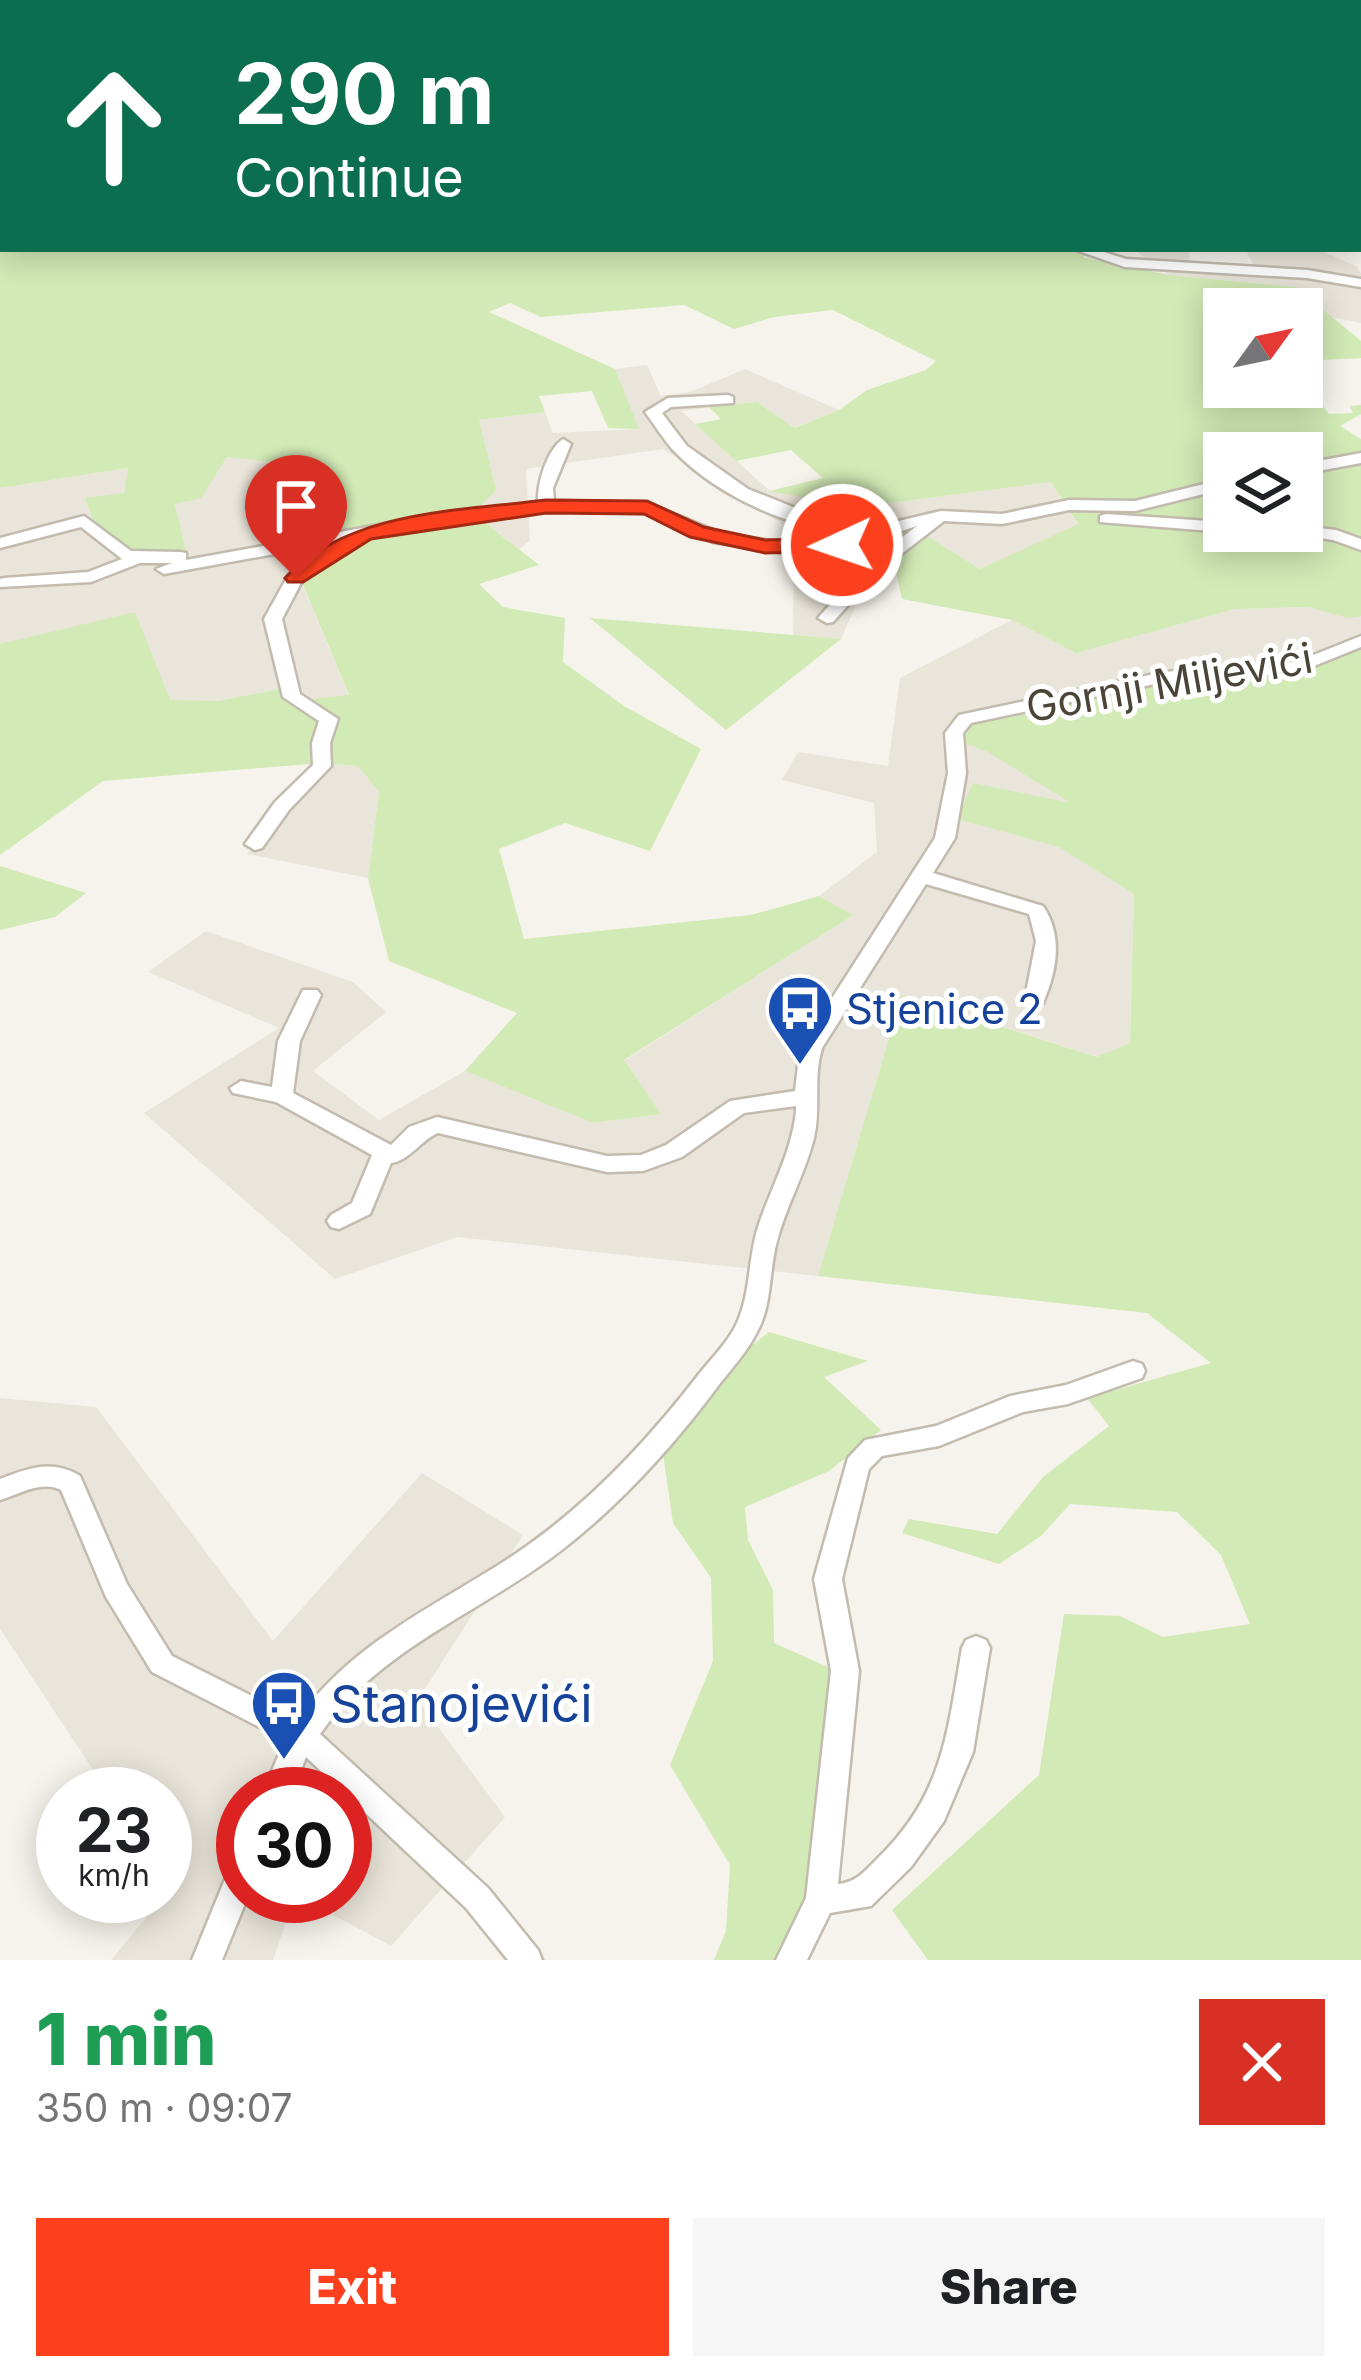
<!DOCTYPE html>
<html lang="en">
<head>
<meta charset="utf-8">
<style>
  :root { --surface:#fff; --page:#f6f6f6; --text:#202124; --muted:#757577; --accent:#fc3f1d }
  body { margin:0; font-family:Inter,sans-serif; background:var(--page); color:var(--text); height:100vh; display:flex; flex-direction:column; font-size:45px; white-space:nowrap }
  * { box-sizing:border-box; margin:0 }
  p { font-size:39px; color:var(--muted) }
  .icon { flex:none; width:66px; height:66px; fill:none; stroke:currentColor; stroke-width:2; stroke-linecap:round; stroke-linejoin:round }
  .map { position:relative; height:1960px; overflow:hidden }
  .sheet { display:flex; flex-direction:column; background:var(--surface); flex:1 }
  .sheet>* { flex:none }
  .hud { position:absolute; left:0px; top:0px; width:1362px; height:252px; box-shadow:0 6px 30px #0003; background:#0b6e4f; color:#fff; overflow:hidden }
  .needle { width:78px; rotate:57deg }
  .fabs { position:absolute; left:1203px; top:288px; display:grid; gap:24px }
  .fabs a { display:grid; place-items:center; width:120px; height:120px; border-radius:0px; background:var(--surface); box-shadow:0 6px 30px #0003; font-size:60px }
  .speed { position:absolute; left:36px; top:1767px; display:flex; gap:24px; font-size:60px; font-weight:700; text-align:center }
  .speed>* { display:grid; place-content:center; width:156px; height:156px; border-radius:50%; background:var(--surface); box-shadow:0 6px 30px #0003; line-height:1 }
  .speed small { font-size:30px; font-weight:400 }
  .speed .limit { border:18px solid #d22; background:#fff; color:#111 }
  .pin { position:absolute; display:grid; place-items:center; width:102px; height:102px; color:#fff; margin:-123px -51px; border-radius:50% 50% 50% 0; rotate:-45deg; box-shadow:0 0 12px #0007 }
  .pin .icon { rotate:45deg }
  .me { position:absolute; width:132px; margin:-66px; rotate:267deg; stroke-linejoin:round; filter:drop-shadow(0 0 9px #0008) }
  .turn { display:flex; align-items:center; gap:42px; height:252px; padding:0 36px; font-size:54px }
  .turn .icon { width:156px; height:156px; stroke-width:2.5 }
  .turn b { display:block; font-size:84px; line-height:102px }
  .round { display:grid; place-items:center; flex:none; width:126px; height:126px; border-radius:0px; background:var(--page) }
  .head { display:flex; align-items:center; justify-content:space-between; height:204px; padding:0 36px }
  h1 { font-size:72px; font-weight:800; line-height:90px; color:#1e9e55 }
  .cta { display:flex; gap:24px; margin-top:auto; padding:24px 36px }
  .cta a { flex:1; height:138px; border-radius:0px; background:var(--accent); color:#fff; font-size:48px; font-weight:800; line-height:138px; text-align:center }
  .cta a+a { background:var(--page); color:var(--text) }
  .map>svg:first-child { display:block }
</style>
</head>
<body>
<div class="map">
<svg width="1361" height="1960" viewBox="0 0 1361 1960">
  <rect width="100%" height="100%" fill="#f6f3ec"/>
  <g fill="#eae5da">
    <path d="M1153,249L1189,251L1190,264L1254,265L1245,249H1317L1356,266L1361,273V323L1326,316L1296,287L1169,275L1137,252Z"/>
    <path d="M647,365L661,396L690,392L745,369L839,410L793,428L757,402L681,411L770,491L883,504L1051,482L1078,525L980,569L923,535L884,542L841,639L793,635L794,531L663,449L526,469L530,540L519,549L473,513L478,420L545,412L553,433L638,429L615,369Z"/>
    <path d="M227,457L288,464L302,499L271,509L349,696L302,700L285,688L217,701H170L160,679L0,644V488L129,468L124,493L94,515L95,526L185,554L175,504L201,497Z"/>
    <path d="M1308,607L1361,616V675L1073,805L957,819L1060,847L1134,894L1130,1043L1098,1057L902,995L818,1276L457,1237L335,1279L144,1113L279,1028L148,972L206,931L353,982L386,1012L313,1071L379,1120L465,1071L593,1123L660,1114L624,1061L852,915L819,896L877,852L874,803L782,780L798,752L888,766L900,678L1012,620L1076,653L1235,609Z"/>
    <path d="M321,763L358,766L379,792L368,878L247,854Z"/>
    <path d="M0,1398L96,1407L273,1641L422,1473L523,1535L418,1700L505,1817L391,1946L333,1915L372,1822L345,1811V1794H243V1896H295L273,1960H111L171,1887L165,1878V1794H109L0,1629Z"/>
  </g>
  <g fill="#d2eab5" fill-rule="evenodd">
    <path d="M0,0H1361V196L1359,3H3V249H1090L1094,254L1082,257L1169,275L1296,287L1361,341V358L1302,361V309H1224V387H1302V376L1329,414L1353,413L1350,406L1361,405V414L1340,426L1361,439V616L1348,618L1308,607L1235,609L1076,653L1012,620L902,599L894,563L923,534L980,569L1078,524L1051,482L883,504L819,500L769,491L823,478L791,450L736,461L695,424L721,419L709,407L757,402L794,428L839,410L867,390L926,370L936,361L833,310L774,317L734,329L684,305L541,317L510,303L489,312L615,369L639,429L608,428L592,391L539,396L545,412L479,420L496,490L473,513L539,565L479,584L503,607L565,618L563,662L624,706L701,749L650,851L565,823L499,849L524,939L751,915L819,896L853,915L624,1060L661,1114L593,1123L465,1071L517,1013L389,961L368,878L379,792L358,766L321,763L103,781L0,855V644L135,612L170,700L217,701L285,688L302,700L349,695L271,508L302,499L288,464L227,457L201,498L175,504L186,553L123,555L95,526L85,498L124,493L128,468L0,488ZM1224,453H1302V531H1224Z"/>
    <path d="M590,618L841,639L726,730Z"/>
    <path d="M1361,646V1960H928L892,1910L1039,1775L1064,1614L1120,1616L1163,1637L1250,1624L1221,1555L1177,1512L1070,1504L1041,1536L999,1564L902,1533L909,1519L997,1534L1043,1477L1109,1426L1087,1398L1211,1363L1147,1313L818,1276L902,995L1097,1057L1130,1043L1134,894L1059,847L957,819L973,783L1071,803L988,752L958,740L967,724L1041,712L1155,682L1310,669Z"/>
    <path d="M0,866L86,893L55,917L0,930Z"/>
    <path d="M769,1332L868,1361L824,1377L881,1430L829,1471L745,1507L748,1540L773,1590L774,1643L837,1671L806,1886L821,1900L781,1960H714L726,1931L730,1865L670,1765L713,1661L711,1578L673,1523L661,1440L720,1370Z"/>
  </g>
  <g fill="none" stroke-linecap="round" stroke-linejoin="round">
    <defs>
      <g id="minor">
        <rect x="1228" y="0" width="12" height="3"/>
        <path d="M1359,183L1361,184V193L1359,192Z"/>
        <path d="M1073,249H1094L1126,259L1307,270L1361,279V287L1307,278L1125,267Z"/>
        <path d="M728,395L733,397V403L671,407L662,413L687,446L748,489L823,519L873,527L941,511L1002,514L1069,500L1135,501L1224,479V489L1135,511L1069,510L1002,524L944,521L877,573L833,622L827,623L818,618L865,565L917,526L842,550L794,554L713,542L645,513L546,511L355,539L358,543L356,547L302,581L282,619L300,694L338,719L330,743L331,766L289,810L262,848L255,850L245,844L275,802L313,765L312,743L319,721L283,697L264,619L289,574L340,542L164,574L156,569L172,563H140L91,582L0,587V579L4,578L88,572L122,559L81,527L0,548V538L84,516L131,551L180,552L186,553V560L423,517L538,502C537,483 547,450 563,439L571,444L553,488L554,501L647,503L723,534L794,544L839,540L855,534C792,529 718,497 674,451C663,439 655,425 645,412L668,398Z"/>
        <path d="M1361,453V463L1302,474V464Z"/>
        <path d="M1106,514L1224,522V531H1228L1224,532L1100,522V516Z"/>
        <path d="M1302,526L1336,530L1361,539V550L1333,540L1296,534L1294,531H1302Z"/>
        <path d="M1361,636V647L1299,672L1164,682L971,723L963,733L966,773L955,838L933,873L1043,906C1063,935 1057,971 1043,1003H1029L1025,998L1036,941L1029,914L926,884L822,1048C813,1078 821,1108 814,1138C805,1174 786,1206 777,1241C769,1270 772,1304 758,1330C749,1349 734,1366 721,1382C673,1447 616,1510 551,1558C472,1616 378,1651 320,1734L488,1888L538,1950L542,1960H508L466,1908L306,1757L292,1794H262L285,1740L152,1672L106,1597L61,1490C41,1480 20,1494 0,1500V1479C29,1468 52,1459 80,1476L127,1584L172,1656L298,1719C350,1646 427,1610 500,1564C578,1515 643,1447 699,1374C712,1358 729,1341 737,1323C751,1293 748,1255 759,1224C772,1186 792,1151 796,1111V1106L744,1113L682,1157L643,1171L607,1172L438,1133C421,1140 409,1161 391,1163L370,1214L339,1229L331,1227L327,1221L331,1215L352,1203L372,1155L276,1102L233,1093L230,1088L241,1081L272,1087L278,1041L303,990H317L321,995L300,1041L293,1093L391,1145L409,1127L437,1117L607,1156L641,1155L666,1145L730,1101L795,1091L800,1048L935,838L948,773L945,733L959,715L1164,672L1296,662Z"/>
        <path d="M1133,1361L1142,1364L1145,1371L1142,1378L1068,1404L1023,1412L939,1446L882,1456L869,1469L842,1579L859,1671L838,1884C856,1882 863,1873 876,1860C943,1796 947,1735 962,1648L966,1640L976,1636L986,1640L990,1648L973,1752L944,1821L911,1867L871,1906L830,1913L807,1960H776L806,1898L831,1671L814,1579L848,1458L865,1440L936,1426L1010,1396L1066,1385Z"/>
        <path d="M243,1858V1896H248L222,1960H192L232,1862Z"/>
      </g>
    </defs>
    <use href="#minor" stroke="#c2bbae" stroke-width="5"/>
    <use href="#minor" fill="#fff" fill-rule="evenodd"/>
  </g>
  <path fill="#fc3f1d" stroke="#a42913" stroke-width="3" d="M546,500L647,501L704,527L765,540L842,538L853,545L842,551L765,553L690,537L644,514L546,513L371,539L303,582H288L285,578C350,510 459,511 546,500Z"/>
  <defs>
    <symbol id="bus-pin" viewBox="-11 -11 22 30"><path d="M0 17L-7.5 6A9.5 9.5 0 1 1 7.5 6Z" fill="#1a4fb4" stroke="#fff"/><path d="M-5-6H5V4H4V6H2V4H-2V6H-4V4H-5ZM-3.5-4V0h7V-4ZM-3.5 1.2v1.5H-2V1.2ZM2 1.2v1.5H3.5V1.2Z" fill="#fff"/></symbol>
  </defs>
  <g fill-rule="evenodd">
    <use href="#bus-pin" x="762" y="970" width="76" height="104"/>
    <use href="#bus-pin" x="246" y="1665" width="76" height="104"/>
  </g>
  <g text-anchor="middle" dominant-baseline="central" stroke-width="10" stroke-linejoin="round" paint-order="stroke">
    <g font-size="42" fill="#4b4439" stroke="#fff">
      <text transform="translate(1169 682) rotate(-10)">Gornji Miljevići</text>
    </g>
    <g font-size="42" fill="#164399" stroke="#fff" text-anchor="start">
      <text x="846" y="1008">Stjenice 2</text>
    </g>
    <g font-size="51" fill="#164399" stroke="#fff" text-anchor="start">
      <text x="330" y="1703">Stanojevići</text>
    </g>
  </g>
</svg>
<div class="fabs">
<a><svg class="needle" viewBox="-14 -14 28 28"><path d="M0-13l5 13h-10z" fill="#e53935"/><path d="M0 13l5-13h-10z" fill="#757577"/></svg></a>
<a><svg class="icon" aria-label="layers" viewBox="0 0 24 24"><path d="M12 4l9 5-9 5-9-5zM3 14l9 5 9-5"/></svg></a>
</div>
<div class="speed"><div>23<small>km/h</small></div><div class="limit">30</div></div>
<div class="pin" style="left:296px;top:578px;background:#d93025"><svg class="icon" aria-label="arrive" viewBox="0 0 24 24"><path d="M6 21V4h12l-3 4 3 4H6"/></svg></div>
<svg class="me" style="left:842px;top:545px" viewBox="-20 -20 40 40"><circle r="17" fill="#fc3f1d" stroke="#fff" stroke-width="3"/><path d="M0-11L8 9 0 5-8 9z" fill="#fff"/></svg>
<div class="hud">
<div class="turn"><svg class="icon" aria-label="ahead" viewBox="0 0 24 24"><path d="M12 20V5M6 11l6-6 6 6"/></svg><div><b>290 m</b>Continue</div></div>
</div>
</div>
<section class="sheet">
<div class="head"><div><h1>1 min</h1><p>350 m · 09:07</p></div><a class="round" style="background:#d93025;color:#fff"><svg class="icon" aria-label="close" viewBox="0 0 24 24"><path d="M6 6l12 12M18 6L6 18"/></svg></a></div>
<div class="cta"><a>Exit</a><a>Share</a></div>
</section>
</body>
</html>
